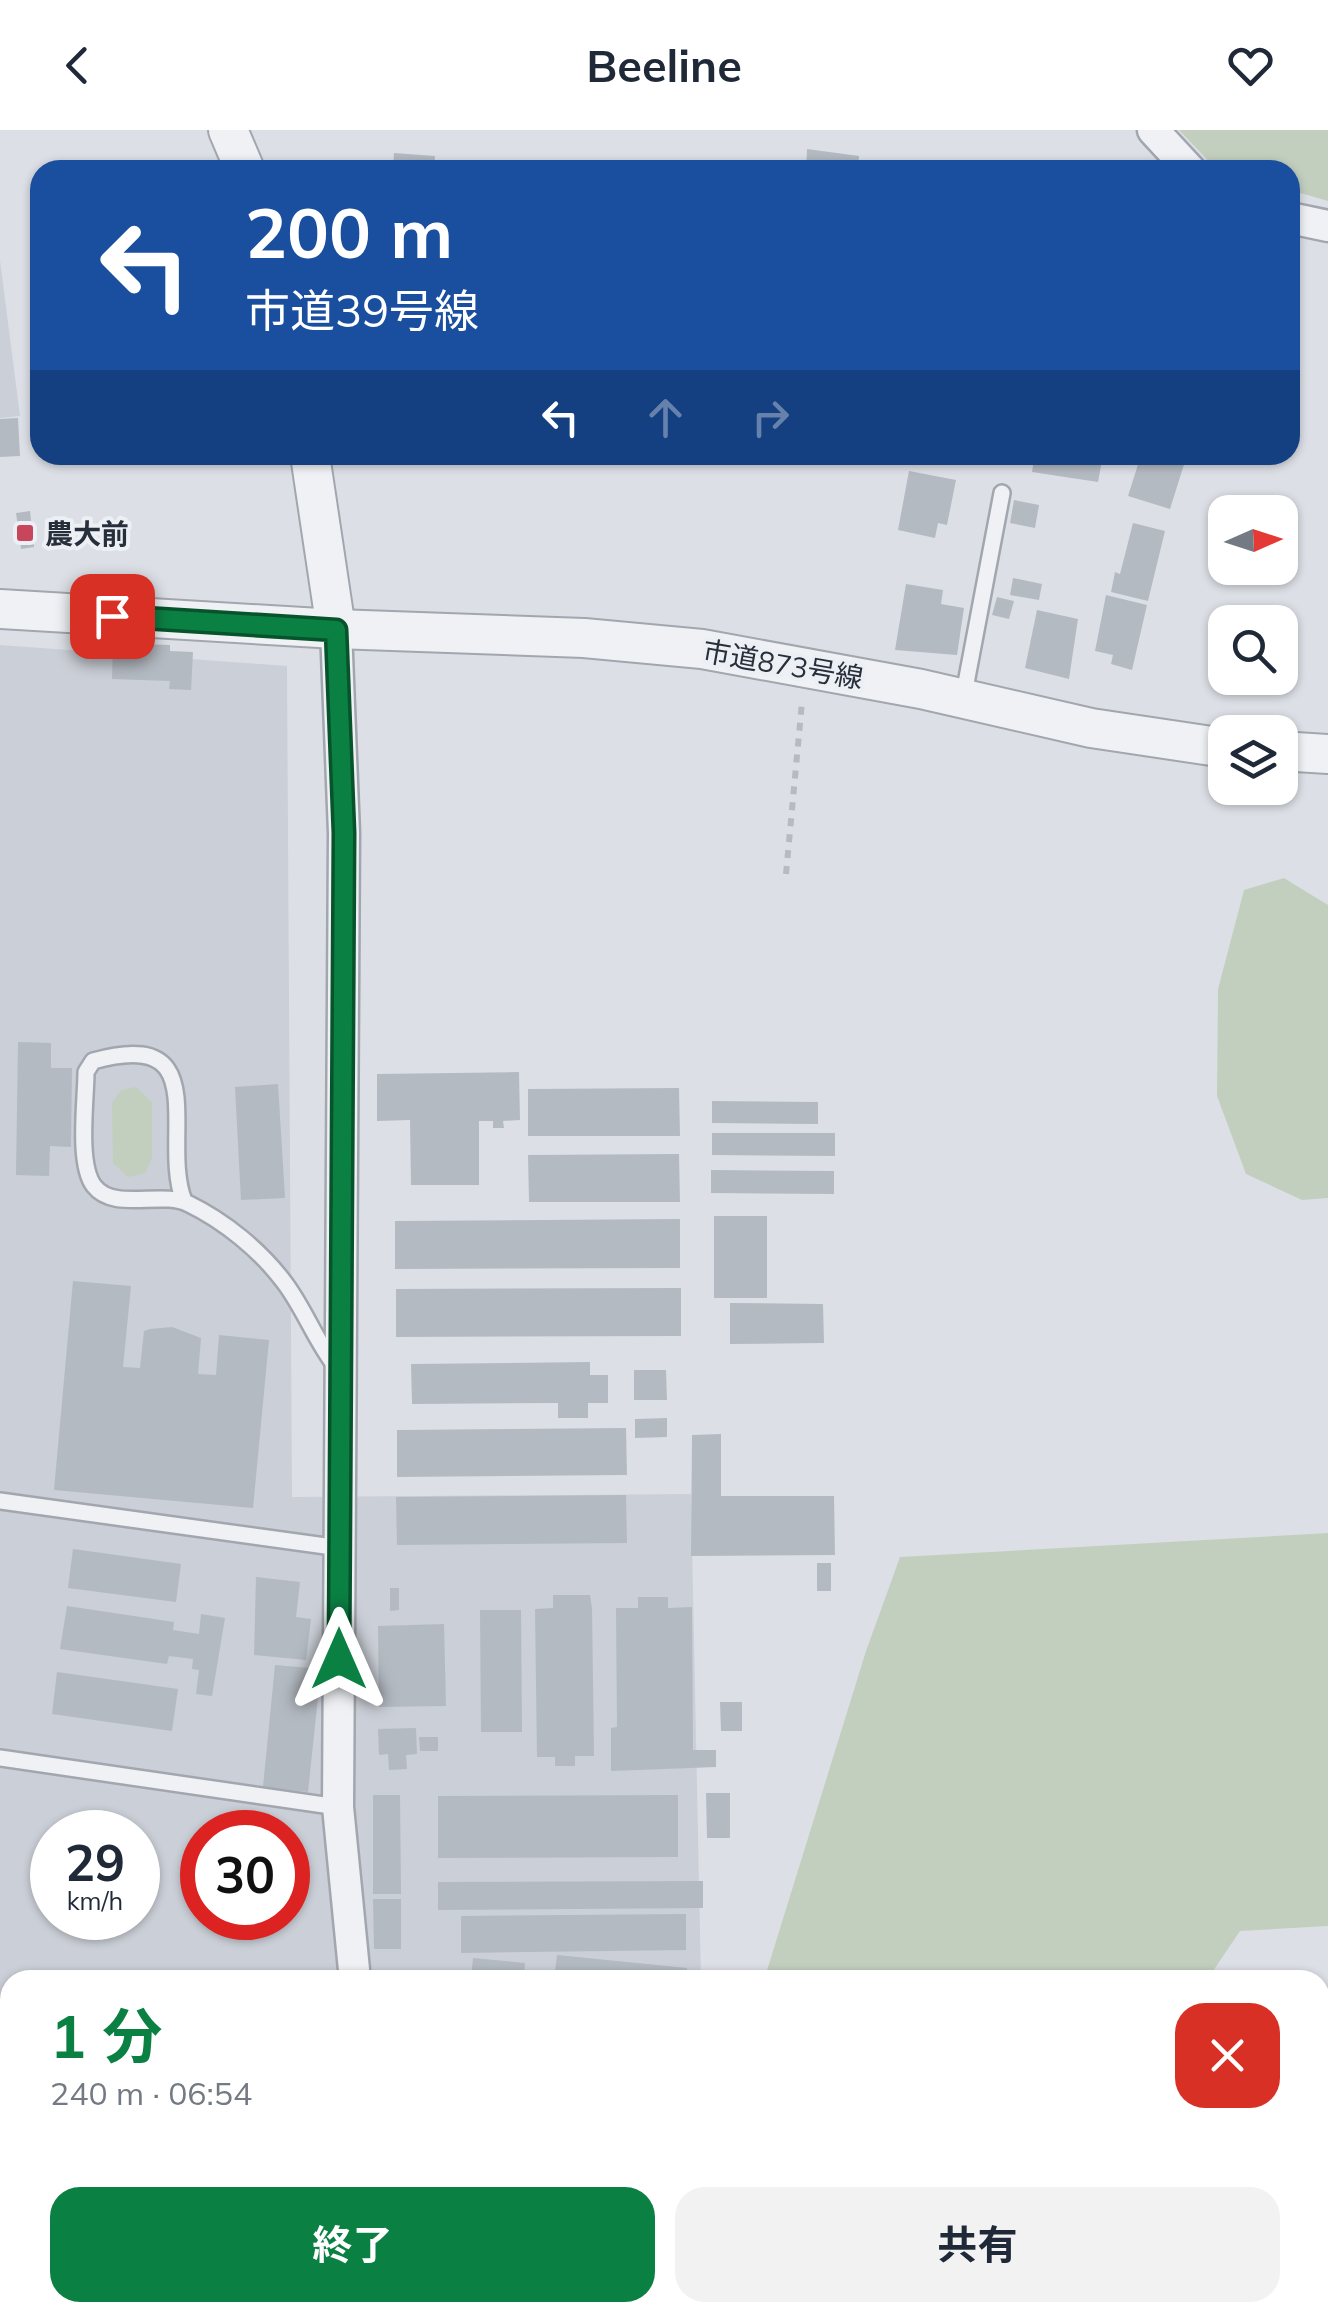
<!DOCTYPE html>
<html lang="ja">
<head>
<meta charset="utf-8">
<style>
  :root { --surface:#fff; --page:#f2f2f3; --text:#1f2937; --muted:#747a83; --accent:#0b8043 }
  body { margin:0; font-family:Mulish,"Noto Sans JP",sans-serif; background:var(--page); color:var(--text); height:100vh; display:flex; flex-direction:column; font-size:38px; white-space:nowrap }
  * { box-sizing:border-box; margin:0 }
  p { font-size:32px; color:var(--muted) }
  .icon { flex:none; width:55px; height:55px; fill:none; stroke:currentColor; stroke-width:2; stroke-linecap:round; stroke-linejoin:round }
  .map { position:relative; flex:1; overflow:hidden }
  .sheet { position:absolute; left:0px; top:1840px; width:1330px; height:352px; display:flex; flex-direction:column; background:var(--surface); border-radius:30px 30px 0 0; box-shadow:0 2px 8px #0004 }
  .sheet>* { flex:none }
  .guide { position:absolute; left:30px; top:30px; width:1270px; height:305px; border-radius:30px; box-shadow:0 2px 8px #0004; background:#1a4fa0; color:#fff; overflow:hidden }
  .needle { width:65px; rotate:87deg }
  .fabs { position:absolute; left:1208px; top:365px; display:grid; gap:20px }
  .fabs a { display:grid; place-items:center; width:90px; height:90px; border-radius:20px; background:var(--surface); box-shadow:0 2px 8px #0004; font-size:50px }
  .speed { position:absolute; left:30px; top:1680px; display:flex; gap:20px; font-size:50px; font-weight:700; text-align:center }
  .speed>* { display:grid; place-content:center; width:130px; height:130px; border-radius:50%; background:var(--surface); box-shadow:0 2px 8px #0004; line-height:1 }
  .speed small { font-size:25px; font-weight:400 }
  .speed .limit { border:15px solid #d22; background:#fff; color:#111 }
  .pin { position:absolute; display:grid; place-items:center; width:85px; height:85px; color:#fff; margin:-42px; border-radius:20px; box-shadow:0 5px 15px #0006 }
  .me { position:absolute; width:110px; margin:-55px; rotate:0deg; stroke-linejoin:round; filter:drop-shadow(0 0 8px #0008) }
  .turn { display:flex; align-items:center; gap:35px; height:210px; padding:0 50px; font-size:45px }
  .turn .icon { width:130px; height:130px; stroke-width:2.5 }
  .turn b { display:block; font-size:70px; line-height:85px }
  .lanes { display:flex; align-items:center; height:95px; padding:0 50px; background:#0003; justify-content:center; gap:50px; direction:ltr }
  .lanes .off { opacity:.35 }
  .round { display:grid; place-items:center; flex:none; width:105px; height:105px; border-radius:30px; background:var(--page) }
  .headline { display:flex; align-items:center; justify-content:space-between; height:170px; padding:0 50px }
  h1 { font-size:60px; font-weight:700; line-height:75px; color:var(--accent) }
  .primary-button { display:flex; gap:20px; margin-top:auto; padding:20px 50px }
  .primary-button a { flex:1; height:115px; border-radius:30px; background:var(--accent); color:#fff; font-size:40px; font-weight:700; line-height:115px; text-align:center }
  .primary-button a+a { background:var(--page); color:var(--text) }
  header { display:flex; justify-content:space-between; align-items:center; height:130px; padding:0 50px; background:var(--surface); font-size:45px; font-weight:700 }
  .map>svg:first-child { display:block }
</style>
</head>
<body>
<header><svg class="icon" aria-label="back" viewBox="0 0 24 24"><path d="M15 5l-7 7 7 7"/></svg>Beeline<svg class="icon" aria-label="heart" viewBox="0 0 24 24"><path d="M12 20l-8-8c-3-5 5-10 8-4 3-6 11-1 8 4z"/></svg></header>
<div class="map">
<svg width="1328" height="2192" viewBox="0 0 1328 2192">
  <rect width="100%" height="100%" fill="#dce0e6"/>
  <g fill="#cbcfd7" fill-rule="evenodd">
    <path d="M0,130L20,286L0,288Z"/>
    <path d="M0,515L287,536L292,1367L691,1364L701,1850H10V2182H696L695,2192H0ZM52,1702H138V1788H52ZM202,1702H288V1788H202Z"/>
  </g>
  <g fill="#c3cfbe">
    <path d="M1179,0H1328V71L1290,60V40H1217Z"/>
    <path d="M1284,748L1328,775V1068L1302,1070L1246,1044L1217,966L1218,859L1244,760Z"/>
    <path d="M136,957L152,972V1028L145,1043L128,1047L113,1033L112,973L121,960Z"/>
    <path d="M1328,1403V1796L1240,1801L1207,1850H764L866,1521L900,1427Z"/>
    <path d="M1320,1918L1328,1921V2192H722V2182H1320Z"/>
  </g>
  <g fill="#b4bac2">
    <path d="M807,19L859,26L858,40H806Z"/>
    <path d="M394,23L435,26L434,40H393Z"/>
    <path d="M18,288L20,326L0,327V289Z"/>
    <path d="M1021,325H1103L1098,352L1032,342L1034,329Z"/>
    <path d="M1141,325H1187L1170,379L1128,366Z"/>
    <path d="M909,341L956,350L947,395L938,393L935,408L898,400Z"/>
    <path d="M1014,370L1039,375L1035,398L1010,393Z"/>
    <path d="M30,381L34,417L21,419L16,383Z"/>
    <path d="M1133,393L1165,401L1148,471L1111,462L1115,442L1120,444Z"/>
    <path d="M1013,448L1042,454L1039,470L1010,465Z"/>
    <path d="M906,454L943,460L941,474L964,478L957,525L895,520Z"/>
    <path d="M1106,465L1147,475L1132,540L1111,534L1113,525L1095,521Z"/>
    <path d="M997,467L1014,471L1009,489L992,485Z"/>
    <path d="M1037,480L1078,489L1069,549L1025,538Z"/>
    <path d="M113,513L170,515V521L193,522L191,560L169,559L170,551L112,549Z"/>
    <path d="M18,912L51,913V938H72L71,1017L50,1016L49,1046L16,1045Z"/>
    <path d="M519,942L520,990L503,991L504,998H493V991H479V1055H411L410,990L377,991V944Z"/>
    <path d="M278,954L285,1068L241,1070L235,957Z"/>
    <path d="M679,958L680,1006H528V959Z"/>
    <path d="M712,971L818,972V994L712,993Z"/>
    <path d="M712,1003H835V1026L712,1025Z"/>
    <path d="M679,1024L680,1072H529L528,1025Z"/>
    <path d="M711,1040L834,1041V1064L711,1063Z"/>
    <rect x="714" y="1086" width="53" height="82"/>
    <path d="M680,1089V1138L395,1139V1091Z"/>
    <path d="M73,1151L131,1156L123,1237L140,1238L144,1201L150,1199L172,1197L201,1208L198,1244L216,1245L219,1205L269,1210L253,1378L54,1360Z"/>
    <path d="M681,1158V1206L396,1207V1159Z"/>
    <path d="M730,1173L823,1174L824,1213L730,1214Z"/>
    <path d="M590,1232V1245H608V1273H588V1288H558V1273L412,1274L411,1234Z"/>
    <path d="M634,1240H666L667,1270H634Z"/>
    <path d="M667,1288V1307L635,1308V1289Z"/>
    <path d="M626,1298L627,1345L397,1347V1300Z"/>
    <path d="M721,1304V1366H834L835,1425L691,1426L692,1305Z"/>
    <path d="M626,1365L627,1413L397,1415L396,1367Z"/>
    <path d="M73,1419L181,1434L176,1472L68,1458Z"/>
    <rect x="817" y="1433" width="14" height="28"/>
    <path d="M256,1447L300,1452L296,1487L311,1489L306,1530L254,1525Z"/>
    <path d="M390,1458H399V1480L390,1481Z"/>
    <path d="M553,1465H590L592,1478L594,1626H575V1636H555V1627H537L535,1479L553,1478Z"/>
    <path d="M638,1467H668V1478L692,1477L693,1620H716V1637L611,1641V1598L617,1597L616,1478H638Z"/>
    <path d="M67,1476L174,1492L173,1500L199,1504L201,1484L225,1488L212,1566L196,1564L199,1540L192,1539L193,1529L169,1526L167,1534L60,1519Z"/>
    <path d="M480,1480H521L522,1602H481Z"/>
    <path d="M444,1494L446,1576L379,1577L378,1496Z"/>
    <path d="M275,1535L321,1539L308,1662L263,1657Z"/>
    <path d="M57,1542L178,1559L172,1601L52,1584Z"/>
    <path d="M720,1572H742V1601H721Z"/>
    <path d="M416,1598L417,1624L406,1625L407,1639L389,1640L388,1624L379,1625L378,1599Z"/>
    <path d="M419,1607H438V1621H420Z"/>
    <path d="M706,1663H730V1708H707Z"/>
    <path d="M373,1665H400L401,1764H373Z"/>
    <path d="M678,1665V1727L438,1728V1666Z"/>
    <path d="M703,1751V1778L438,1780V1752Z"/>
    <path d="M373,1769H401V1819H374Z"/>
    <path d="M686,1784V1820L461,1823V1786Z"/>
    <path d="M557,1825L687,1838L686,1850H554Z"/>
    <path d="M473,1828L525,1833L524,1850H471Z"/>
  </g>
  <g fill="none" stroke-linecap="round" stroke-linejoin="round">
    <defs>
      <g id="service">
        <path d="M963,569L1002,363"/>
        <path d="M184,1071C159,1008 217,896 93,931L86,942C86,970 77,1034 94,1056C114,1082 162,1060 189,1074C224,1091 260,1120 284,1152C304,1178 315,1210 336,1237"/>
        <path d="M0,1371L340,1418"/>
        <path d="M0,1628L338,1677"/>
        <path d="M0,2062L10,2065"/>
      </g>
      <g id="minor">
        <path d="M1153,0L1190,40"/>
        <path d="M1290,88L1328,96"/>
        <path d="M336,499L344,703L338,1677L355,1850"/>
        <path d="M374,2192L376,2182"/>
      </g>
      <g id="tertiary">
        <path d="M228,0L245,40"/>
        <path d="M310,325L336,499"/>
        <path d="M0,479L336,499L584,508L702,519L921,559L1091,598L1225,618"/>
        <path d="M1280,621L1328,624"/>
      </g>
    </defs>
    <use href="#service" stroke="#a2a7af" stroke-width="20"/>
    <use href="#minor" stroke="#a2a7af" stroke-width="35"/>
    <use href="#tertiary" stroke="#a2a7af" stroke-width="42"/>
    <path stroke="#b7bbc0" stroke-width="6" stroke-dasharray="8 8" stroke-linecap="butt" d="M786,744L802,572"/>
    <use href="#service" stroke="#eff1f4" stroke-width="15"/>
    <use href="#minor" stroke="#eff1f4" stroke-width="30"/>
    <use href="#tertiary" stroke="#eff1f4" stroke-width="38"/>
  </g>
  <g fill="none" stroke-linecap="round" stroke-linejoin="round">
    <defs>
      <path id="route" d="M112,486L336,500L344,703L339,1529"/>
    </defs>
    <use href="#route" stroke="#07532c" stroke-width="25"/>
    <use href="#route" stroke="#0b8043" stroke-width="18"/>
  </g>
  <rect fill="#c7465b" stroke="#eceff4" stroke-width="4" x="15" y="393" width="20" height="20" rx="5"/>
  <g text-anchor="middle" dominant-baseline="central" stroke-width="8" stroke-linejoin="round" paint-order="stroke">
    <g font-size="28" font-weight="bold" fill="#272f3b" stroke="#eceff4" text-anchor="start">
      <text x="45" y="403">農大前</text>
    </g>
    <g font-size="28" fill="#272f3b" stroke="#eceff4">
      <text transform="translate(783 534) rotate(10)">市道873号線</text>
    </g>
  </g>
</svg>
<div class="fabs">
<a><svg class="needle" viewBox="-14 -14 28 28"><path d="M0-13l5 13h-10z" fill="#e53935"/><path d="M0 13l5-13h-10z" fill="#747a83"/></svg></a>
<a><svg class="icon" aria-label="search" viewBox="0 0 24 24"><circle cx="10" cy="10" r="6"/><path d="M15 15l6 6"/></svg></a>
<a><svg class="icon" aria-label="layers" viewBox="0 0 24 24"><path d="M12 4l9 5-9 5-9-5zM3 14l9 5 9-5"/></svg></a>
</div>
<div class="speed"><div>29<small>km/h</small></div><div class="limit">30</div></div>
<div class="pin" style="left:112px;top:486px;background:#d93025"><svg class="icon" aria-label="arrive" viewBox="0 0 24 24"><path d="M6 21V4h12l-3 4 3 4H6"/></svg></div>
<svg class="me" style="left:339px;top:1529px" viewBox="-20 -20 40 40"><path d="M0-17L14 15 0 8-14 15z" fill="#0b8043" stroke="#fff" stroke-width="4"/></svg>
<div class="guide">
<div class="turn"><svg class="icon" aria-label="left" viewBox="0 0 24 24"><path d="M17 20v-9H6M10 6l-5 5 5 5"/></svg><div><b>200 m</b>市道39号線</div></div>
<div class="lanes"><svg class="icon" aria-label="left" viewBox="0 0 24 24"><path d="M17 20v-9H6M10 6l-5 5 5 5"/></svg><svg class="icon off" aria-label="ahead" viewBox="0 0 24 24"><path d="M12 20V5M6 11l6-6 6 6"/></svg><svg class="icon off" aria-label="right" viewBox="0 0 24 24"><path d="M7 20v-9h11M14 6l5 5-5 5"/></svg></div>
</div>
<section class="sheet">
<div class="headline"><div><h1>1 分</h1><p>240 m · 06:54</p></div><a class="round" style="background:#d93025;color:#fff"><svg class="icon" aria-label="close" viewBox="0 0 24 24"><path d="M6 6l12 12M18 6L6 18"/></svg></a></div>
<div class="primary-button"><a>終了</a><a>共有</a></div>
</section>
</div>
</body>
</html>
